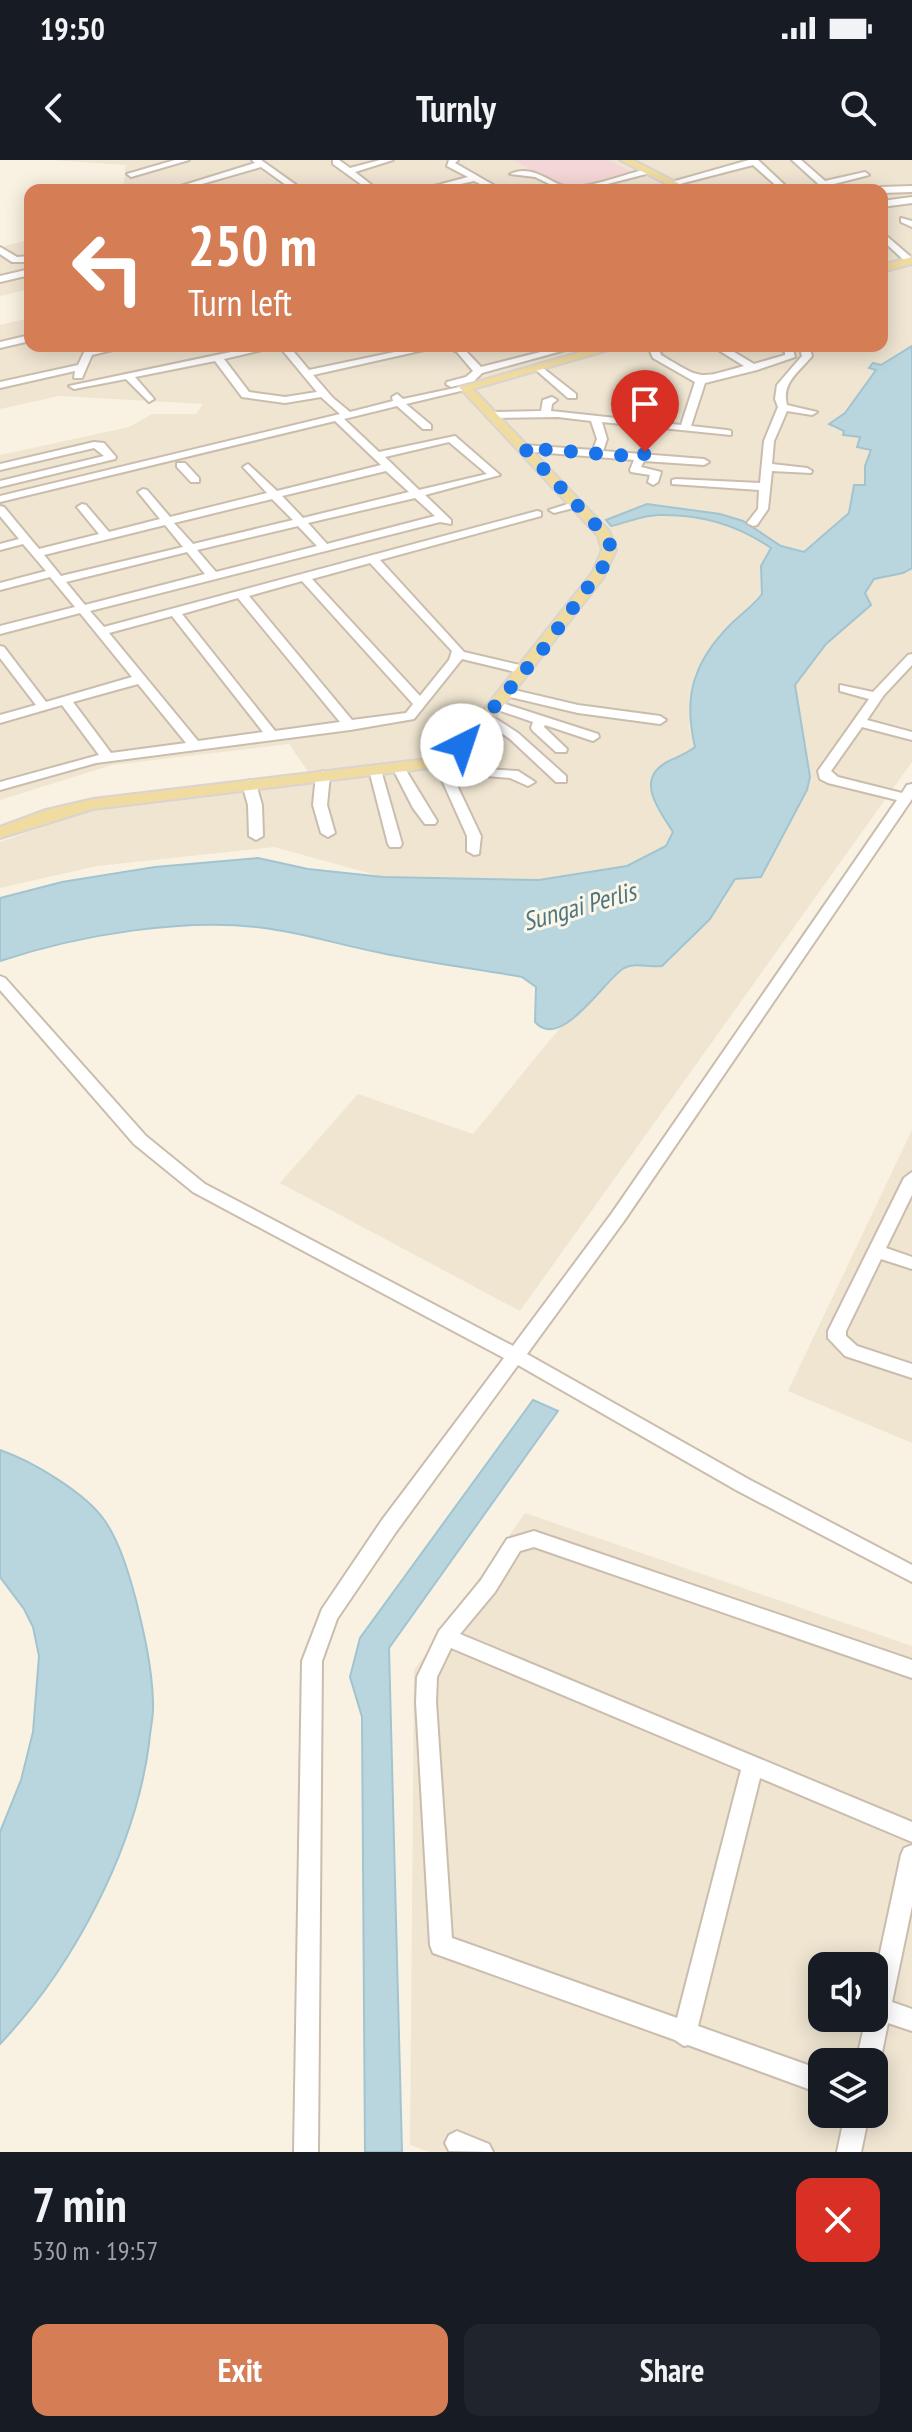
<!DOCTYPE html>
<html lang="en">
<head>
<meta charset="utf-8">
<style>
  :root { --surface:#171b24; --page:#20242c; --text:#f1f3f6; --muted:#9ea1a6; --accent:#d57e55 }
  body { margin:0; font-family:"PT Sans Narrow",sans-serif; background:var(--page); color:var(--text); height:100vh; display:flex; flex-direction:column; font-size:30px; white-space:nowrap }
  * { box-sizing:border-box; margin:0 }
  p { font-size:26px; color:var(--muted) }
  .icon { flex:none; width:44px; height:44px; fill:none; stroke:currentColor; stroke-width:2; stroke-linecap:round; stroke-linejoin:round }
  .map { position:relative; height:1992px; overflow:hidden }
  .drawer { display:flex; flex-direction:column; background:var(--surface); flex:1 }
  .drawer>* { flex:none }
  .hud { position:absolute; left:24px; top:24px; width:864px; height:168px; border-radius:16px; box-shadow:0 4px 20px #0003; background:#d57e55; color:#fff; overflow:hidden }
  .tools { position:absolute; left:808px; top:1792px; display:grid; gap:16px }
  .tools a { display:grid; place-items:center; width:80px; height:80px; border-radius:16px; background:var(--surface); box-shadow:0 4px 20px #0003; font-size:40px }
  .pin { position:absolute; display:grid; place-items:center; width:68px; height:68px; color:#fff; margin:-82px -34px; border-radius:50% 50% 50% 0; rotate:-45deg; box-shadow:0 0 8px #0007 }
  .pin .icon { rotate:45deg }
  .me { position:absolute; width:88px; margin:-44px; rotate:41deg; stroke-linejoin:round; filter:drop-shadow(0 0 6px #0008) }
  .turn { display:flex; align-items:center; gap:28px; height:168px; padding:0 32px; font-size:36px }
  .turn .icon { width:104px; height:104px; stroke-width:2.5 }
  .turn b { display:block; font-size:56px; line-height:68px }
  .round { display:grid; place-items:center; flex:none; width:84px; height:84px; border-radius:16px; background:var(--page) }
  .overview { display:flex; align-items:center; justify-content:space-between; height:136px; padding:0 32px }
  h1 { font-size:48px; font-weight:600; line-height:60px }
  .button { display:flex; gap:16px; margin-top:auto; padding:16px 32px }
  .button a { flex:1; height:92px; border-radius:16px; background:var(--accent); color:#fff; font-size:32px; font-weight:600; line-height:92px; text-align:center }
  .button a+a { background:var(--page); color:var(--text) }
  .status { display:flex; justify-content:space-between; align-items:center; height:56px; padding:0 40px; background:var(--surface); direction:ltr }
  .status svg { height:22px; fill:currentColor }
  header { display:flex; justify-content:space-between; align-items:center; height:104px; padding:0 32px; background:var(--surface); font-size:36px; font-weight:600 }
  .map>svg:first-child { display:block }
</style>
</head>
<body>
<div class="status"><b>19:50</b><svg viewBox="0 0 49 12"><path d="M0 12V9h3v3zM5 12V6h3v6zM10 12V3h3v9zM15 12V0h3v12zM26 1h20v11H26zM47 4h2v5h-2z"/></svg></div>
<header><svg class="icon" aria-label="back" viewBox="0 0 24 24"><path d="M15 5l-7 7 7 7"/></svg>Turnly<svg class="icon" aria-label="search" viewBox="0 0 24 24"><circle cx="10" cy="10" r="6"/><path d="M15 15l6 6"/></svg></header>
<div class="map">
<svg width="912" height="1992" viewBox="0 0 912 1992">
  <rect width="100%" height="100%" fill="#f9f2e2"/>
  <g fill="#efe5d1" fill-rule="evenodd">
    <path d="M51,0H912V186L881,205L845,253L829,263L833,268L860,277L871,290L865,306V325L849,353L804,392L784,386L770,389L761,406L762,433L718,478L695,513L689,567L695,588L668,602L654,616L651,631L657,648L673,672L666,686L627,706L539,720L383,717L274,687L97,706L0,728V682L82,653L309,613L289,584L112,605L0,640V295L129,267L152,254H196L203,244L59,236L0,249V165L30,158V186H882V30H123L126,5Z"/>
    <path d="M30,80V129L0,136V87Z"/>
    <path d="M912,408V602L520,1151L280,1023L358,934L473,974L560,868L594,839L621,810L630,806L645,805L723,742L735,719L761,717L807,630L810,617L795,525L826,484L871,446L865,433L874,419L903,413Z"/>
    <path d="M912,970V1283L788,1231Z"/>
    <path d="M525,1353L912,1486V1992H429L410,1985L414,1510ZM822,1806H874V1858H822ZM822,1902H874V1954H822Z"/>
  </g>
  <path fill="#f5d6d7" d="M513,0H609L632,12L564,28Z"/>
  <g fill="#b9d6df" stroke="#a1c4d0" stroke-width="2">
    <path d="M912,186V408L903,413L874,419L865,433L871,445L826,484L795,525L810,617L807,630L761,717L735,719L710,759L662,806C649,808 637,802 624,808C604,820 561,892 535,862L536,827L522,817C472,808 421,802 372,791C338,784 305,774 271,769C188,756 79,775 0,801V738L62,722L155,707L258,698L308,709L383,717L539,720L627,706L666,686L673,672C660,651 634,620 667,602C677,597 686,594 695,587C683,537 693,502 731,464C741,454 753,446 762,434L761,406L771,388C738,365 699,354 659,355C643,355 626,363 611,366L606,360L647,344L720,354L743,361L781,386L804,392L849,353L854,325H865V306L871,290L857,287L860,277L843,275L844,271L829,264L845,253L876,210L869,208L873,203L881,205Z"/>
    <path d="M533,1240L558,1251L389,1488L402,1992H365L362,1557L350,1517L360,1478Z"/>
    <path d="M0,1290C32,1301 86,1333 105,1361C120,1383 129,1414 136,1440C144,1473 152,1507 153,1542C154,1555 150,1570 149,1584C135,1690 73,1807 0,1884V1672L21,1620L33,1572L39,1496L33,1467L24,1449L0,1417Z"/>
  </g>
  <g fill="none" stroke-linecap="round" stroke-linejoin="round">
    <defs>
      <g id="minor">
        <path d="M175,0H189L131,17L127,14Z"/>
        <path d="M252,0H261L303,30H293L261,7L181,30H168L255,3Z"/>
        <path d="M333,0H339L350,8L380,0H393L355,12L378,30H369L333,4Z"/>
        <path d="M449,0H458L455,3L502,30H492L474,21L434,30H419L468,17L447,6Z"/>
        <path d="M749,0H758L790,30H781L753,5L672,26L668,23Z"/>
        <path d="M792,0H801L825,21L865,12L869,15L830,25L834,30H825Z"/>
        <path d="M647,9H650V13L584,30H562L535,17L510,14C536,2 553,29 574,27C596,26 625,14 647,9Z"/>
        <path d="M912,26V32L882,33V30H877L881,27Z"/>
        <path d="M912,37V43L882,47V41Z"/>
        <path d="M901,58L912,61V67L901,62Z"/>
        <path d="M882,72L912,98V103H907L882,80Z"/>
        <path d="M0,87L17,97L30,96V102H12L0,94Z"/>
        <path d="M30,109V115L0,122V116Z"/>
        <path d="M30,175V181L0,188V182Z"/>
        <path d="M87,186H97L95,189L129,186L92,195L82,218H74L75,211L0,228V222L78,205Z"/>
        <path d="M259,186H279L224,199L249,232L285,237L317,232L279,186H289L309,210L423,186H442L313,215L333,238L350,252L393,241L392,237L397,234L403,239L469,225V229L406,244L431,265V269H423L397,246L344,259L379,292L455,276L500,315L425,335L451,360V364L440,362L90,451L104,467L537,351L541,352V356L380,400L464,492L528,507L530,510L524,514L462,499L414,559L350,570L96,603L0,630V622L99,595L62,545L0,563V555L36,545L0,498V486L4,487L46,542L132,517L80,453L0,474V466L75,447L50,417L0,430V423L46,411L23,384L0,390V384L19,379L0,356V346L4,347L39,389L99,374L77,347L82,344L86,345L109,372L160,359L138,332L143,329L147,330L170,357L267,333L243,307L248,304L277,331L381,305L335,261L0,342V336L340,254L321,237L285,243L242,237L215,201L135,217L154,239L149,242L126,219L74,229L69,226ZM449,282L487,314L419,330L385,297ZM386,311L409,332L303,358L282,336ZM415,338L435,356L327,384L308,363ZM272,339L293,360L193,384L174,363ZM165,365L183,387L61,416L44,395ZM298,366L317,386L216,412L197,390ZM187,392L205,414L85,445L66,422ZM370,403L452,491L449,500L420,536L312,419ZM302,421L413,544L406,553L352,560L249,436ZM238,438L340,562L275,571L182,454ZM172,456L263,572L198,581L109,473ZM138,524L186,583L111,593L73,542Z"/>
        <path d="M443,186L463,188L481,207L564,186H580L482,213L474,221L451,227L446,224L447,222L466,217L473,211L457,192Z"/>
        <path d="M657,186H670L660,192L661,195C703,220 697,219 744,206L712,186H724L754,204L785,195V192L775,186L793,189L795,197L757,210L705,223L691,266L727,270L731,271V275L602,262L607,279L603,291L704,299L709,302L704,305L644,301L641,307L661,312L658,322L653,325L648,322L650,315L631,312L630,310L634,300L524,291L519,288L524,285L593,290L597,279L591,261L558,257L494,258L489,255L494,252L541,251L543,240L552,237L557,240L552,244L551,251L681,265L695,222L653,198L650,191Z"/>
        <path d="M799,186H809L812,196C799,212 781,223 787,245L817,252L812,255L787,251L774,281L772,304L807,308L812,311L811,313L772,311L768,349L757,365L753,366L747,363L758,349L759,330L672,324V320L676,319L760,323L764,281L778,247L775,239L777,225L802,196Z"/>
        <path d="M539,205L576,234V238H568L536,210L534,208Z"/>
        <path d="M94,282L104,283L116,297L115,299L0,327V321L104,296L94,288L0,310V304Z"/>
        <path d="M177,303H185L199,318V322H191L177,307Z"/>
        <path d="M577,341L581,342V346L554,353L549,350Z"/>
        <path d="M912,494V505L884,535L867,560L912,572V580L862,567L831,611L838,617L902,633L907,625L912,624V639L624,1061L527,1194L750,1320L912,1405V1422L736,1330L518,1205L396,1372L337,1459L322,1501L318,1992H294L302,1501L322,1449L382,1360L504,1198L193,1032L134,984L0,830V816L5,818L146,976L205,1024L513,1186L612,1053L897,640L828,623L820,619L818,611L869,539L840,531V525L873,532L908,495Z"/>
        <path d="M506,528L578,545L660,556L666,560L660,564L578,553L502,535V529Z"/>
        <path d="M496,541L598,574L599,577L593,581L545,565L544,567L567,589L566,592H556L533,571L531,568L533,562L492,548L490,545Z"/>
        <path d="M487,553L518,573L566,616V622H556L510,579L483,560L481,557Z"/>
        <path d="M455,586L484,609L518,611L535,622L528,626L510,618L474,615L449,590Z"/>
        <path d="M439,596L445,600L481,676L479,694L474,695L467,691V676L433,600Z"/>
        <path d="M398,603L404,607L437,661L435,664H425L413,648L392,607Z"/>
        <path d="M375,606L381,610L402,684L400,687H390L388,684L369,610Z"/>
        <path d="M323,611L330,615L327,645L335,673L328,677L321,673L313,645L316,615Z"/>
        <path d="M249,620L256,624L262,645L263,676L256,680L249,676L248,645L242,624Z"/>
        <path d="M912,1012V1035L886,1088L912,1097V1109L881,1099L846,1171V1176L857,1186L912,1204V1218L845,1196L828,1178V1171L904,1018Z"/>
        <path d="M534,1371L912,1500V1518L534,1387L520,1391L495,1432L460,1474L912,1662V1682L760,1618L698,1866L822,1910V1934L688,1885L684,1886L675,1880L433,1793L430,1785L416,1542L417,1517L439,1471L481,1420L507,1379ZM451,1488L741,1610L677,1858L452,1778L436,1542L437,1517Z"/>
        <path d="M912,1685V1746L892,1842L912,1849V1871L888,1863L880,1902L874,1911V1902H856L866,1858H874V1821L901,1695L904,1688Z"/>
        <path d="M845,1954H869L861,1992H837Z"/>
        <path d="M457,1971L489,1984L493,1992L449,1991L445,1983L449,1975Z"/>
      </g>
      <g id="major">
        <path d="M620,0H633L691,30H678Z"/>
        <path d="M912,97V104L882,112V105Z"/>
        <path d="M602,186H622L473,229L609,371L616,390L603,418L474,583L453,599L430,608L93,649L0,678V667L46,650L93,639L427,599L441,593L462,577L593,412L602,390L598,376L459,227Z"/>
      </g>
    </defs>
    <use href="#minor" stroke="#cabdad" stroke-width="4"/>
    <use href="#major" stroke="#d9d4d0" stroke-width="4"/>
    <use href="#minor" fill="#fff" fill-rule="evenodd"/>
    <use href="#major" fill="#f0dba1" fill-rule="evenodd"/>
  </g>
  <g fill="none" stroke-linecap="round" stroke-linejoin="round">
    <path stroke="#1a73e8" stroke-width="14" stroke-dasharray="0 25.2" d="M462,585L543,489L610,397V385L604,374L524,288L643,297L645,292"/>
  </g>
  <g text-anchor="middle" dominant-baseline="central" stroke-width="6" stroke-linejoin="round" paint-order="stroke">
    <g font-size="26" font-style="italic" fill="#4c7684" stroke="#fcf6e7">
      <text transform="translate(579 746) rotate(-16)">Sungai Perlis</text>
    </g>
  </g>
</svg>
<div class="tools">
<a><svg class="icon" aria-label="sound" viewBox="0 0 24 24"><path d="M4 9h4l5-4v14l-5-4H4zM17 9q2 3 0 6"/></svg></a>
<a><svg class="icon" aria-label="layers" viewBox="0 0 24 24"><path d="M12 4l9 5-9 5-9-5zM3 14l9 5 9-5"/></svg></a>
</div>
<div class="pin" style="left:645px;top:292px;background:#d93025"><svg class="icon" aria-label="arrive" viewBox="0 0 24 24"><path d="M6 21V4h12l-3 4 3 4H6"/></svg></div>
<svg class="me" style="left:462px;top:585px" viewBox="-20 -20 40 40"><circle r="19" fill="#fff"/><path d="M0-13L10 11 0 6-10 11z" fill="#1a73e8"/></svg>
<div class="hud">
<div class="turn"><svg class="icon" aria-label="left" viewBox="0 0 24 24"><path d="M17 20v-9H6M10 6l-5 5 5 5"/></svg><div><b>250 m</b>Turn left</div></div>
</div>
</div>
<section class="drawer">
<div class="overview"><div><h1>7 min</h1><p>530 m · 19:57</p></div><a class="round" style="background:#d93025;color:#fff"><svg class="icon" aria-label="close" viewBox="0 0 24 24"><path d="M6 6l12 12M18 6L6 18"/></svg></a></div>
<div class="button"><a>Exit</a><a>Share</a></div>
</section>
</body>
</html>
